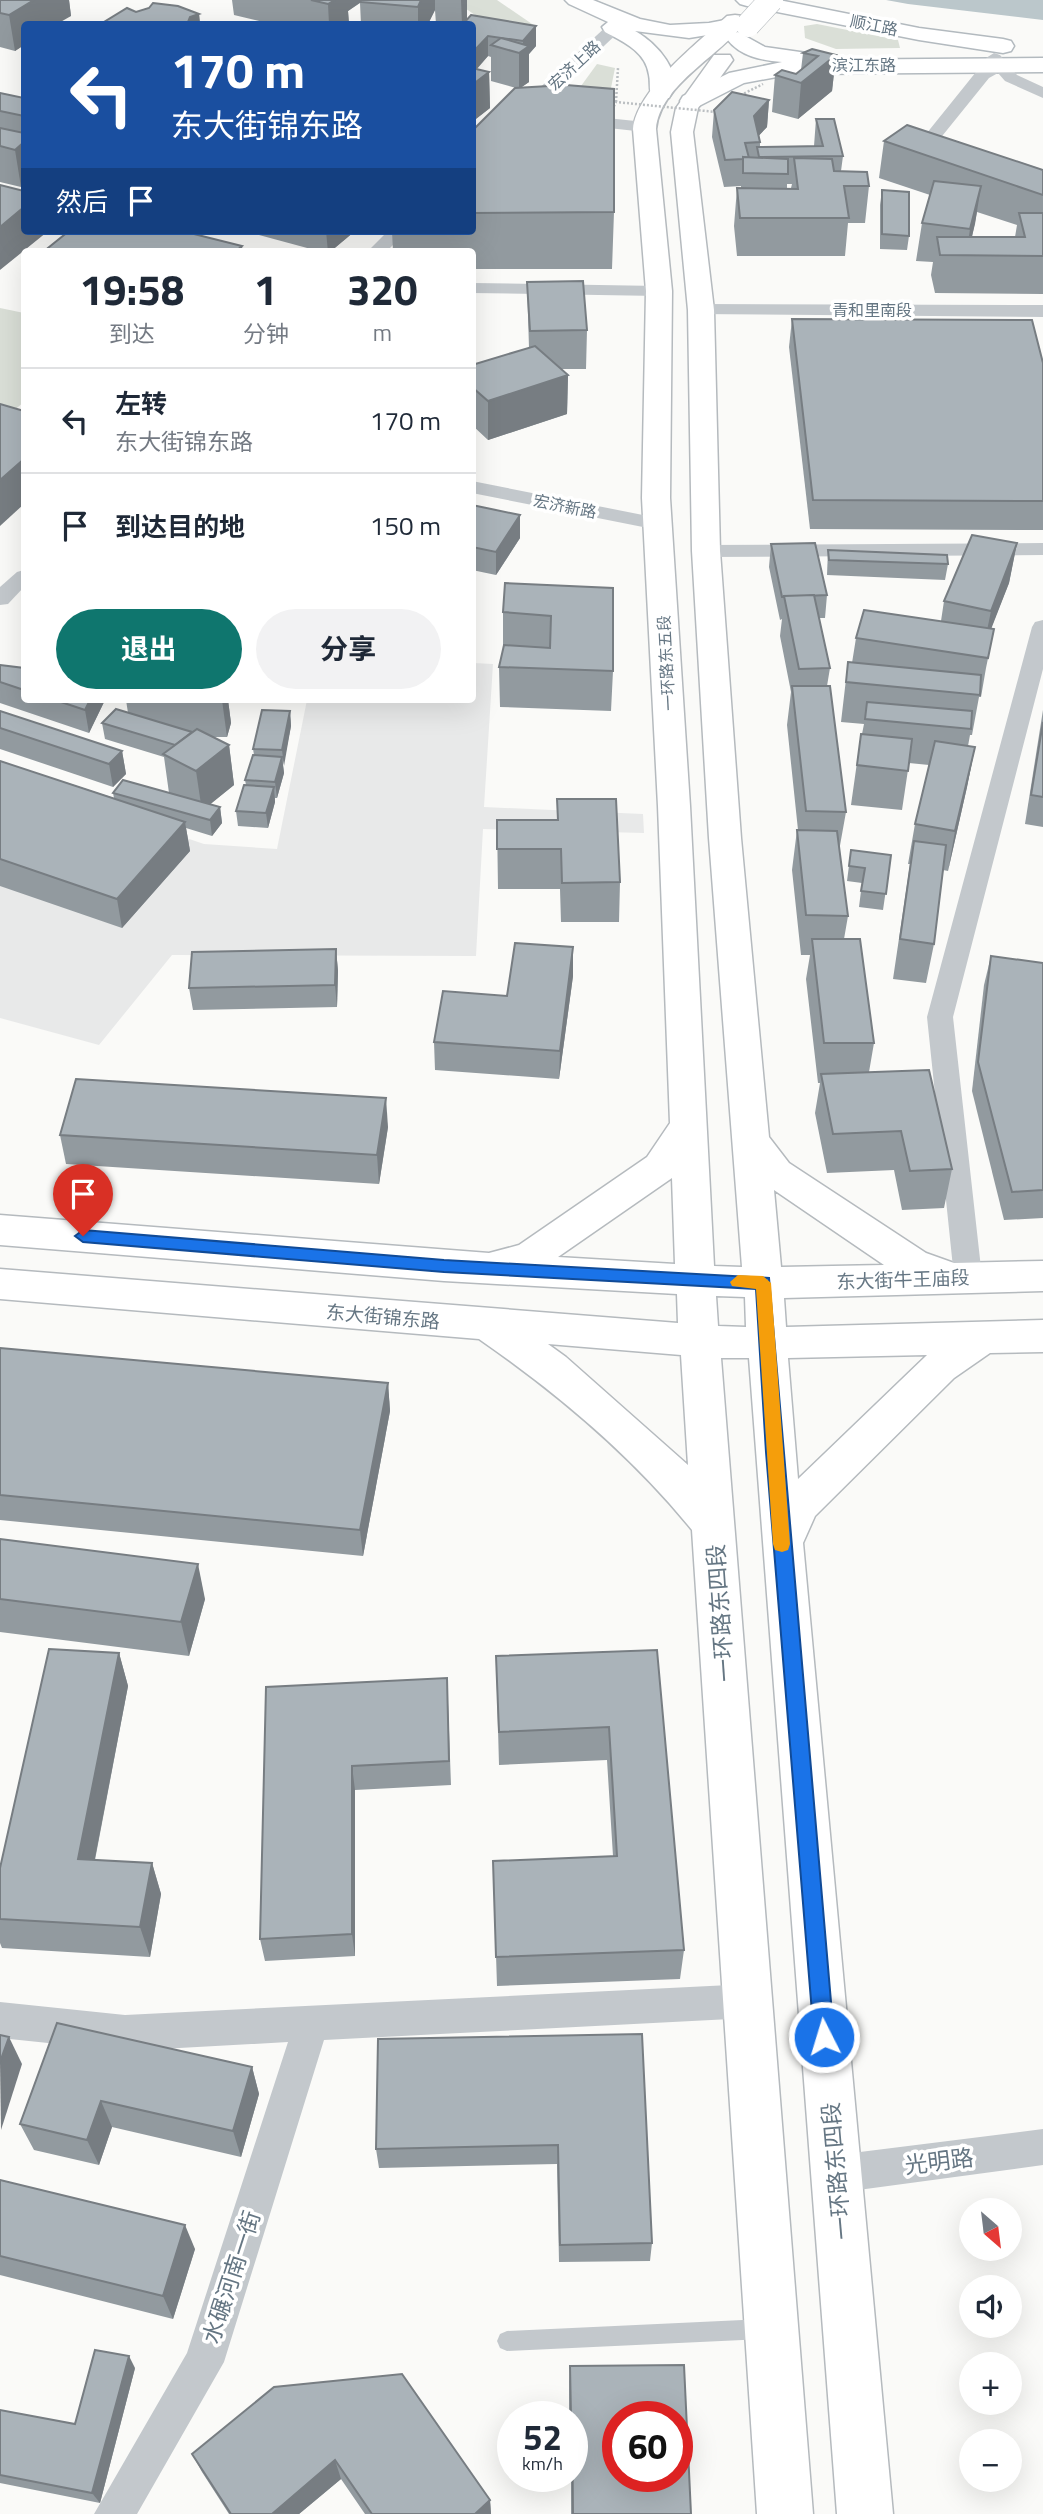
<!DOCTYPE html>
<html lang="zh">
<head>
<meta charset="utf-8">
<style>
  :root { --surface:#fff; --page:#f2f2f3; --text:#1f2937; --muted:#747a83; --line:#e0e1e3; --accent:#0f766e }
  body { margin:0; font-family:"Titillium Web","Noto Sans SC",sans-serif; background:var(--page); color:var(--text); height:100vh; display:flex; flex-direction:column; font-size:26px; white-space:nowrap }
  * { box-sizing:border-box; margin:0 }
  p { font-size:23px; color:var(--muted) }
  .icon { flex:none; width:38px; height:38px; fill:none; stroke:currentColor; stroke-width:2; stroke-linecap:round; stroke-linejoin:round }
  .map { position:relative; flex:1; overflow:hidden }
  .drawer { position:absolute; left:21px; top:248px; width:455px; height:455px; display:flex; flex-direction:column; background:var(--surface); border-radius:7px; box-shadow:0 7px 28px #0002 }
  .drawer>* { flex:none }
  .guide { position:absolute; left:21px; top:21px; width:455px; height:214px; border-radius:7px; box-shadow:0 7px 28px #0002; background:#1a4fa0; color:#fff; overflow:hidden }
  .needle { width:46px; rotate:152deg }
  .tools { position:absolute; left:959px; top:2198px; display:grid; gap:14px }
  .tools a { display:grid; place-items:center; width:63px; height:63px; border-radius:50%; background:var(--surface); box-shadow:0 7px 28px #0002; font-size:35px }
  .speed { position:absolute; left:497px; top:2401px; display:flex; gap:14px; font-size:35px; font-weight:700; text-align:center }
  .speed>* { display:grid; place-content:center; width:91px; height:91px; border-radius:50%; background:var(--surface); box-shadow:0 7px 28px #0002; line-height:1 }
  .speed small { font-size:18px; font-weight:400 }
  .speed .limit { border:10px solid #d22; background:#fff; color:#111 }
  .pin { position:absolute; display:grid; place-items:center; width:60px; height:60px; color:#fff; margin:-72px -30px; border-radius:50% 50% 50% 0; rotate:-45deg; box-shadow:0 0 7px #0007 }
  .pin .icon { rotate:45deg }
  .me { position:absolute; width:77px; margin:-38px; rotate:355deg; stroke-linejoin:round; filter:drop-shadow(0 0 5px #0008) }
  .turn { display:flex; align-items:center; gap:24px; height:147px; padding:0 35px; font-size:32px }
  .turn .icon { width:91px; height:91px; stroke-width:2.5 }
  .turn b { display:block; font-size:49px; line-height:60px }
  .then { display:flex; align-items:center; height:66px; padding:0 35px; background:#0003; gap:14px; font-size:26px }
  .eta { display:flex; justify-content:space-evenly; align-items:center; height:119px; text-align:center }
  .eta b { font-size:42px; font-weight:700; line-height:49px }
  .action { display:flex; gap:14px; margin-top:auto; padding:14px 35px }
  .action a { flex:1; height:80px; border-radius:42px; background:var(--accent); color:#fff; font-size:28px; font-weight:700; line-height:80px; text-align:center }
  .action a+a { background:var(--page); color:var(--text) }
  ul { padding:0; list-style:none }
  li { display:flex; align-items:center; gap:21px; height:105px; padding:0 35px; border-top:2px solid var(--line) }
  li div { flex:1 }
  li b { display:block; font-size:26px }
  li em { font-style:normal }
  .map>svg:first-child { display:block }
</style>
</head>
<body>
<div class="map">
<svg width="1043" height="2514" viewBox="0 0 1043 2514">
  <rect width="100%" height="100%" fill="#fafaf8"/>
  <path fill="#e8e9e9" d="M473,663L493,664L484,807L643,814L644,833L483,829L476,956L172,955L99,1045L0,1018V775L204,844L277,849L307,700H472Z"/>
  <g fill="#dadfd7">
    <path d="M453,0H497L535,26L503,34Z"/>
    <path d="M817,24L898,40L900,48L836,49L805,38L804,26Z"/>
    <path d="M597,64L615,68L607,108H565Z"/>
    <path d="M0,308L24,313V402L0,422Z"/>
  </g>
  <path fill="#bbc7cb" d="M886,0H1043V20L908,4Z"/>
  <g fill="none" stroke-linecap="round" stroke-linejoin="round">
    <defs>
      <g id="secondary">
        <path d="M565,0H593L640,19L670,25L709,23L730,19L738,20L741,25L738,30L689,38L635,31C655,42 686,73 669,98H653C648,91 651,84 649,75C646,52 624,42 605,32L602,27L608,22L569,4Z"/>
        <path d="M736,0H779L919,28L1003,39L1011,41L1014,46L1011,51L1003,53L919,40L747,6L740,4Z"/>
        <path d="M738,32L765,47L807,53L808,60L1043,58V72L793,74L744,83L699,106H683L680,101L683,96L729,73L782,62C761,60 741,57 727,39L730,34Z"/>
      </g>
      <path id="primary" d="M735,15L743,16L746,21C722,55 660,84 656,129L672,291L670,498L690,806L714,1266L742,1267L709,838L692,551L688,310L671,132L676,108L714,55H730L733,60L698,108L693,132L714,310L720,551L741,838L769,1137L789,1163L926,1253L954,1263L1043,1261V1291L784,1298L786,1327L1043,1320V1352L990,1353L954,1378L815,1516L803,1543L893,2514H837L749,1358H721L813,2514H757L692,1530C632,1456 557,1393 479,1339L0,1299V1269L678,1323L677,1294L444,1281L0,1245V1215L489,1253L519,1245L647,1157L670,1123L658,806L642,498L646,291L633,129C637,89 699,42 727,16ZM672,1178L675,1264L558,1257ZM774,1190L884,1265L781,1267ZM716,1296L745,1297L746,1327L718,1326ZM548,1344L681,1355L688,1465L566,1357ZM927,1355L926,1356L798,1479L788,1358Z"/>
    </defs>
    <use href="#secondary" stroke="#b3babf" stroke-width="3"/>
    <use href="#primary" stroke="#b5babe" stroke-width="3"/>
    <path fill="#c3c8cc" fill-rule="evenodd" d="M764,2319L771,2322L774,2329L771,2336L764,2339L507,2351L500,2348L497,2341L500,2334L507,2331Z"/>
    <g fill="#c3c8cc" fill-rule="evenodd">
      <path d="M615,22L621,24L623,27L621,30L478,164L472,165V150L609,24Z"/>
      <path d="M994,53L1000,55L1017,75L1043,87V98L1005,81L998,73L989,78L926,156L929,160L927,164C920,165 912,165 908,158L910,154L976,72L990,64L986,58Z"/>
      <path d="M578,115L645,122L653,127L645,132L572,124L570,120Z"/>
      <path d="M388,231H407L386,252H367Z"/>
      <path d="M472,283L659,286L668,291L659,296L472,293Z"/>
      <path d="M701,304L1043,305V317L694,314L692,310Z"/>
      <path d="M472,481L658,518L665,520L668,524L665,528L658,530L472,493Z"/>
      <path d="M1043,543V555L706,557L699,555L696,551L699,547L706,545Z"/>
      <path d="M24,570V587L8,604L0,605V587L17,572Z"/>
      <path d="M1043,620V669L953,1017L982,1277L978,1285L968,1288L958,1285L954,1277L927,1017L1032,627L1035,622Z"/>
      <path d="M750,1984L763,1989L768,2001L763,2013L750,2018L324,2040L224,2362L137,2514H94L187,2353L288,2042L125,2051L0,2038V2002L125,2015Z"/>
      <path d="M1043,2129V2165L836,2193L823,2187L817,2174L823,2161L836,2155Z"/>
    </g>
    <use href="#secondary" fill="#fff" fill-rule="evenodd"/>
    <use href="#primary" fill="#fff" fill-rule="evenodd"/>
    <defs>
      <path id="primary-bridge" d="M748,25L771,0"/>
    </defs>
    <use href="#primary-bridge" stroke="#b5babe" stroke-width="25" stroke-linecap="butt"/>
    <g stroke="#bbbfc2" stroke-width="2.5" stroke-dasharray="2 2" stroke-linecap="butt">
      <path d="M737,97L763,84"/>
      <path d="M616,102L618,68"/>
      <path d="M612,110L616,102L716,112"/>
    </g>
    <use href="#primary-bridge" stroke="#fff" stroke-width="24"/>
  </g>
  <g fill="#929a9f" fill-rule="evenodd">
    <path d="M0,0H69L71,16L24,24V45L15,51L0,47Z"/>
    <path d="M232,0H467V20L536,46L529,54V82L520,88L614,212L612,269H472V252H393L392,231H472V131L516,88L491,81V57L488,56L477,69L489,72L490,108L472,122V24H436L435,10L428,24H361L360,3L348,11L349,24H272L234,15Z"/>
    <path d="M136,12L199,14L200,24H201H104V22Z"/>
    <path d="M803,53L836,55L832,91L798,119L772,112L775,75L796,74L801,70Z"/>
    <path d="M0,93L24,98V184L21,187L0,182Z"/>
    <path d="M769,100L767,127L759,135L760,142V147L814,146L816,119L843,156L841,171L869,186L865,223H848L845,256H737L734,226L737,188H741V186L724,187L712,137L714,110ZM787,184H792L791,188H787Z"/>
    <path d="M884,141L1043,170V294L935,293L931,275L933,262L916,261L922,223L930,195L879,178ZM977,212L1017,225L1015,237H972Z"/>
    <path d="M882,190L909,236L907,250L880,249V205Z"/>
    <path d="M259,231H355L330,252H322L259,235Z"/>
    <path d="M527,282L587,330L586,369H560L568,375L567,414L488,440L472,425V365L529,348Z"/>
    <path d="M792,319L1043,363V530L810,529L789,347Z"/>
    <path d="M472,505L520,515V538L496,575L472,570Z"/>
    <path d="M1017,543L1009,583L991,628L994,629L986,668L981,697H979L972,735H970L968,746L975,747L967,787L948,871L943,870L934,944L926,983L893,979L910,864H908L915,824L929,765L909,763L902,810L851,805L861,734H862L864,724L841,722L848,662L852,663L856,638L941,621L944,601Z"/>
    <path d="M771,544L827,595L825,618H819L830,668L827,686L846,812L839,851L848,916L844,939L874,1043L869,1072L952,1169L944,1208L902,1210L894,1170L827,1173L815,1113L820,1083H818L806,979L810,955H801L792,870L797,830H798L787,725L791,692L780,636L782,619L780,620L769,567Z"/>
    <path d="M828,550L948,564L945,580L827,575Z"/>
    <path d="M613,588V671L611,711L500,707L499,667L503,650V612Z"/>
    <path d="M0,665L24,668V700H105L89,733L0,703Z"/>
    <path d="M126,700H228L231,723L227,737H211L229,745L234,785L210,804L220,807L222,823L212,836L186,828L190,851L122,928L0,886V761L114,798L113,793H169L164,757L105,739L102,723L128,713Z"/>
    <path d="M1043,710V827L1025,824Z"/>
    <path d="M0,711L122,751L126,774L113,787L0,749Z"/>
    <path d="M290,711L291,726L283,765L284,773L277,798H275V802L268,828L238,826L236,811L246,785L245,780L254,755L253,749Z"/>
    <path d="M557,799L620,882L619,922H561L560,889H498L497,820H557Z"/>
    <path d="M851,850L891,855L883,910L859,907L862,883L847,881Z"/>
    <path d="M573,947V976L559,1079L435,1070L434,1042L507,996Z"/>
    <path d="M336,949L338,971L337,1007L193,1010L189,988Z"/>
    <path d="M991,956L1043,963V1218L1004,1220L972,1091L984,985Z"/>
    <path d="M388,1127L379,1184L66,1164L60,1135Z"/>
    <path d="M0,1348L388,1383L390,1411L363,1556L0,1520Z"/>
    <path d="M0,1539L205,1599L189,1656L0,1632Z"/>
    <path d="M657,1650L684,1950L680,1979L497,1986L493,1861L613,1856L607,1760L499,1765L496,1656Z"/>
    <path d="M119,1653L128,1686L95,1860L152,1863L161,1894L150,1957L2,1948L0,1943V1868Z"/>
    <path d="M266,1687L448,1703L451,1785L355,1790V1956L265,1961L260,1939Z"/>
    <path d="M57,2023L252,2067L259,2094L241,2157L112,2127L99,2165L34,2150L20,2124Z"/>
    <path d="M642,2034L652,2243L650,2261L559,2262L557,2164L379,2168L376,2149Z"/>
    <path d="M0,2180L195,2249L173,2319L0,2275Z"/>
    <path d="M570,2366L691,2514H571V2476H572V2417H569V2382Z"/>
    <path d="M135,2368L100,2503L0,2483V2410L75,2424Z"/>
    <path d="M274,2387L490,2500L491,2514H365L341,2479L299,2514H229L202,2472L192,2454Z"/>
  </g>
  <g fill="#777d82">
    <path d="M34,0H69L71,16L57,24H24V45L15,51L9,15Z"/>
    <path d="M335,0H361V2L348,11L349,24H329L328,4Z"/>
    <path d="M421,0H435V10L428,24H418V7Z"/>
    <path d="M461,0H467V24H462Z"/>
    <path d="M199,14L200,24L188,22L190,17Z"/>
    <path d="M536,26V46L529,54V82L519,89V53L523,50V41Z"/>
    <path d="M488,36V56L472,74V53Z"/>
    <path d="M836,55L832,91L798,119L801,83Z"/>
    <path d="M489,72L490,108L472,122V85Z"/>
    <path d="M769,100L767,127L752,143L754,116Z"/>
    <path d="M24,142V184L21,187L15,150Z"/>
    <path d="M981,186L975,224L967,256H966L970,229Z"/>
    <path d="M24,207V231H46L47,232L0,270V227Z"/>
    <path d="M326,231H355L330,252H328Z"/>
    <path d="M242,246L243,252H235Z"/>
    <path d="M568,375L567,414L488,440V401Z"/>
    <path d="M24,459V504L0,526V480Z"/>
    <path d="M520,515V538L496,575V552Z"/>
    <path d="M1017,543L1009,583L983,650L991,611Z"/>
    <path d="M90,700H105L89,733L85,710Z"/>
    <path d="M222,700H228L231,723L227,737Z"/>
    <path d="M290,711L291,726L284,766L282,750Z"/>
    <path d="M229,745L234,785L202,811L196,771Z"/>
    <path d="M975,747L967,787L948,871L955,831Z"/>
    <path d="M122,751L126,774L113,787L109,764Z"/>
    <path d="M282,757L284,773L277,798L275,782Z"/>
    <path d="M274,787L275,802L268,828L266,813Z"/>
    <path d="M220,807L222,823L212,836L210,820Z"/>
    <path d="M185,822L190,851L122,928L117,899Z"/>
    <path d="M573,947V976L559,1079L560,1051Z"/>
    <path d="M336,949L338,971L337,1007L335,985Z"/>
    <path d="M386,1098L388,1127L379,1184L377,1155Z"/>
    <path d="M388,1383L390,1411L363,1556L360,1530Z"/>
    <path d="M198,1564L205,1599L189,1656L181,1622Z"/>
    <path d="M119,1653L128,1686L89,1889L78,1859Z"/>
    <path d="M352,1766L355,1790V1956L352,1934Z"/>
    <path d="M152,1863L161,1894L150,1957L140,1927Z"/>
    <path d="M9,2037L22,2064L1,2130L0,2062Z"/>
    <path d="M252,2067L259,2094L241,2157L233,2131Z"/>
    <path d="M101,2101L112,2127L99,2165L87,2140Z"/>
    <path d="M185,2225L195,2249L173,2319L163,2296Z"/>
    <path d="M129,2356L135,2368L100,2503L92,2493Z"/>
    <path d="M335,2460L341,2479L299,2514H272Z"/>
    <path d="M490,2500L491,2514H475Z"/>
  </g>
  <g fill="#aab3b9" stroke="#777d82" stroke-width="2" fill-rule="evenodd">
    <path d="M0,0H34L9,15L0,13Z"/>
    <path d="M311,0H335L328,4Z"/>
    <path d="M361,0H421L418,7L360,2Z"/>
    <path d="M153,3L178,6L199,14L190,17L188,22L201,24H124L121,22H104L127,8L136,12L149,8Z"/>
    <path d="M471,15L536,26L523,41L488,36L472,53V24H463Z"/>
    <path d="M501,38L529,46L519,53L491,45Z"/>
    <path d="M812,49L836,55L801,83L775,75L782,70L796,74L818,56L803,53Z"/>
    <path d="M472,68L489,72L472,85Z"/>
    <path d="M566,85L614,89V212L472,213V131L515,88Z"/>
    <path d="M732,92L769,100L754,116L760,142L745,143L749,158L743,157V159L725,160L714,110Z"/>
    <path d="M0,93L24,98V116L0,111Z"/>
    <path d="M816,119H834L843,156L759,157L757,147L823,146Z"/>
    <path d="M907,125L1043,170V195L884,141Z"/>
    <path d="M0,128L24,133V142L15,150L0,146Z"/>
    <path d="M743,157L788,159V174L743,173Z"/>
    <path d="M794,158L832,159L834,171L867,172L869,186H844L849,218H740L737,188L798,189Z"/>
    <path d="M934,181L981,186L970,229L922,223Z"/>
    <path d="M0,185L24,191V207L0,227Z"/>
    <path d="M882,190L909,192V236L882,234Z"/>
    <path d="M1019,213H1043V256L940,255L937,237H1025Z"/>
    <path d="M69,231H182L242,246L235,252H43Z"/>
    <path d="M583,281L587,330L530,331L527,282Z"/>
    <path d="M792,319L1032,320L1043,363V501L813,500Z"/>
    <path d="M535,346L568,375L488,401L472,387V365Z"/>
    <path d="M0,404L24,411V459L0,480Z"/>
    <path d="M472,505L520,515L496,552L472,547Z"/>
    <path d="M972,535L1017,543L991,611L944,601Z"/>
    <path d="M815,543L827,595L782,597L771,544Z"/>
    <path d="M828,550L947,555L948,564L829,560Z"/>
    <path d="M505,583L613,588V671L499,667L504,645L550,648L551,616L503,612Z"/>
    <path d="M814,595L830,668L799,669L784,596Z"/>
    <path d="M864,610L994,629L988,658L856,638Z"/>
    <path d="M848,662L981,675L980,695L846,682Z"/>
    <path d="M0,665L24,668V690L0,682Z"/>
    <path d="M792,686H830L846,812L806,811Z"/>
    <path d="M55,700H90L85,710Z"/>
    <path d="M867,702L972,711L971,729L865,719Z"/>
    <path d="M116,709L192,732L175,745L102,723Z"/>
    <path d="M262,710L290,711L282,750L253,749Z"/>
    <path d="M0,711L122,751L109,764L0,728Z"/>
    <path d="M1043,722V797L1031,795Z"/>
    <path d="M197,729L229,745L196,771L163,754Z"/>
    <path d="M861,734L912,739L908,771L857,765Z"/>
    <path d="M935,741L975,747L955,831L915,824Z"/>
    <path d="M253,755L282,757L275,782L245,780Z"/>
    <path d="M0,761L185,822L117,899L0,859Z"/>
    <path d="M123,780L220,807L210,820L113,793Z"/>
    <path d="M244,785L274,787L266,813L236,811Z"/>
    <path d="M557,799H616L620,882L562,883L561,849H497V820H558Z"/>
    <path d="M797,830L837,831L848,916L806,915Z"/>
    <path d="M914,841L946,845L934,944L900,939Z"/>
    <path d="M851,850L891,855L886,894L861,891L865,868L849,866Z"/>
    <path d="M812,939H860L874,1043H824Z"/>
    <path d="M515,943L573,947L560,1051L434,1042L443,991L507,996Z"/>
    <path d="M336,949L335,985L189,988L192,952Z"/>
    <path d="M991,956L1043,963V1190L1012,1192L978,1062Z"/>
    <path d="M929,1070L952,1169L910,1171L901,1131L833,1134L821,1074Z"/>
    <path d="M76,1079L386,1098L377,1155L60,1135Z"/>
    <path d="M0,1348L388,1383L360,1530L0,1495Z"/>
    <path d="M0,1539L198,1564L181,1622L0,1599Z"/>
    <path d="M49,1649L119,1653L78,1859L152,1863L140,1927L0,1919V1868Z"/>
    <path d="M657,1650L684,1950L496,1957L493,1861L617,1856L609,1727L499,1732L496,1656Z"/>
    <path d="M447,1678L449,1761L352,1766V1934L260,1939L266,1687Z"/>
    <path d="M57,2023L252,2067L233,2131L101,2101L87,2140L20,2124Z"/>
    <path d="M642,2034L652,2243L560,2245L558,2145L376,2149L378,2039Z"/>
    <path d="M0,2035L9,2037L0,2062Z"/>
    <path d="M0,2180L185,2225L163,2296L0,2256Z"/>
    <path d="M95,2350L129,2356L92,2493L0,2475V2410L75,2424Z"/>
    <path d="M684,2365L691,2514H573L572,2417H571L570,2366ZM618,2417H677V2476H618Z"/>
    <path d="M402,2374L490,2500L475,2514H372L335,2460L272,2514H231L192,2454L274,2387Z"/>
  </g>
  <path fill="#1a73e8" stroke="#114b97" stroke-width="2" d="M83,1230L444,1260L769,1278L834,2037L831,2044L824,2047L817,2044L814,2037L766,1452L756,1289L444,1272L83,1242L75,1236Z"/>
  <path fill="#f59e0b" d="M738,1275L763,1276L771,1283L790,1544L788,1550L782,1552L775,1550L773,1544L756,1289L732,1286L730,1282Z"/>
  <g text-anchor="middle" dominant-baseline="central" stroke-width="7" stroke-linejoin="round" paint-order="stroke">
    <g font-size="16" fill="#657683" stroke="#fff">
      <text transform="translate(874 25) rotate(11)">顺江路</text>
      <text transform="translate(574 65) rotate(-43)">宏济上路</text>
      <text x="864" y="65">滨江东路</text>
      <text x="872" y="310">青和里南段</text>
      <text transform="translate(565 506) rotate(11)">宏济新路</text>
      <text transform="translate(666 663) rotate(-93)">一环路东五段</text>
    </g>
    <g font-size="19" fill="#657683" stroke="#fff">
      <text transform="translate(903 1279) rotate(-2)">东大街牛王庙段</text>
      <text transform="translate(383 1316) rotate(5)">东大街锦东路</text>
    </g>
    <g font-size="23" fill="#657683" stroke="#fff">
      <text transform="translate(720 1613) rotate(-94)">一环路东四段</text>
      <text transform="translate(939 2161) rotate(-7)">光明路</text>
      <text transform="translate(836 2171) rotate(-95)">一环路东四段</text>
      <text transform="translate(231 2277) rotate(-72)">水碾河南一街</text>
    </g>
  </g>
</svg>
<div class="tools">
<a><svg class="needle" viewBox="-14 -14 28 28"><path d="M0-13l5 13h-10z" fill="#e53935"/><path d="M0 13l5-13h-10z" fill="#747a83"/></svg></a>
<a><svg class="icon" aria-label="sound" viewBox="0 0 24 24"><path d="M4 9h4l5-4v14l-5-4H4zM17 9q2 3 0 6"/></svg></a>
<a>+</a>
<a>−</a>
</div>
<div class="speed"><div>52<small>km/h</small></div><div class="limit">60</div></div>
<div class="pin" style="left:83px;top:1236px;background:#d93025"><svg class="icon" aria-label="arrive" viewBox="0 0 24 24"><path d="M6 21V4h12l-3 4 3 4H6"/></svg></div>
<svg class="me" style="left:824px;top:2037px" viewBox="-20 -20 40 40"><circle r="17" fill="#1a73e8" stroke="#fff" stroke-width="3"/><path d="M0-11L8 9 0 5-8 9z" fill="#fff"/></svg>
<div class="guide">
<div class="turn"><svg class="icon" aria-label="left" viewBox="0 0 24 24"><path d="M17 20v-9H6M10 6l-5 5 5 5"/></svg><div><b>170 m</b>东大街锦东路</div></div>
<div class="then">然后<svg class="icon" aria-label="arrive" viewBox="0 0 24 24"><path d="M6 21V4h12l-3 4 3 4H6"/></svg></div>
</div>
<section class="drawer">
<div class="eta">
<div><b>19:58</b><p>到达</p></div>
<div><b>1</b><p>分钟</p></div>
<div><b>320</b><p>m</p></div>
</div>
<ul>
<li><svg class="icon" aria-label="left" viewBox="0 0 24 24"><path d="M17 20v-9H6M10 6l-5 5 5 5"/></svg><div><b>左转</b><p>东大街锦东路</p></div><em>170 m</em></li>
<li><svg class="icon" aria-label="arrive" viewBox="0 0 24 24"><path d="M6 21V4h12l-3 4 3 4H6"/></svg><div><b>到达目的地</b></div><em>150 m</em></li>
</ul>
<div class="action"><a>退出</a><a>分享</a></div>
</section>
</div>
</body>
</html>
